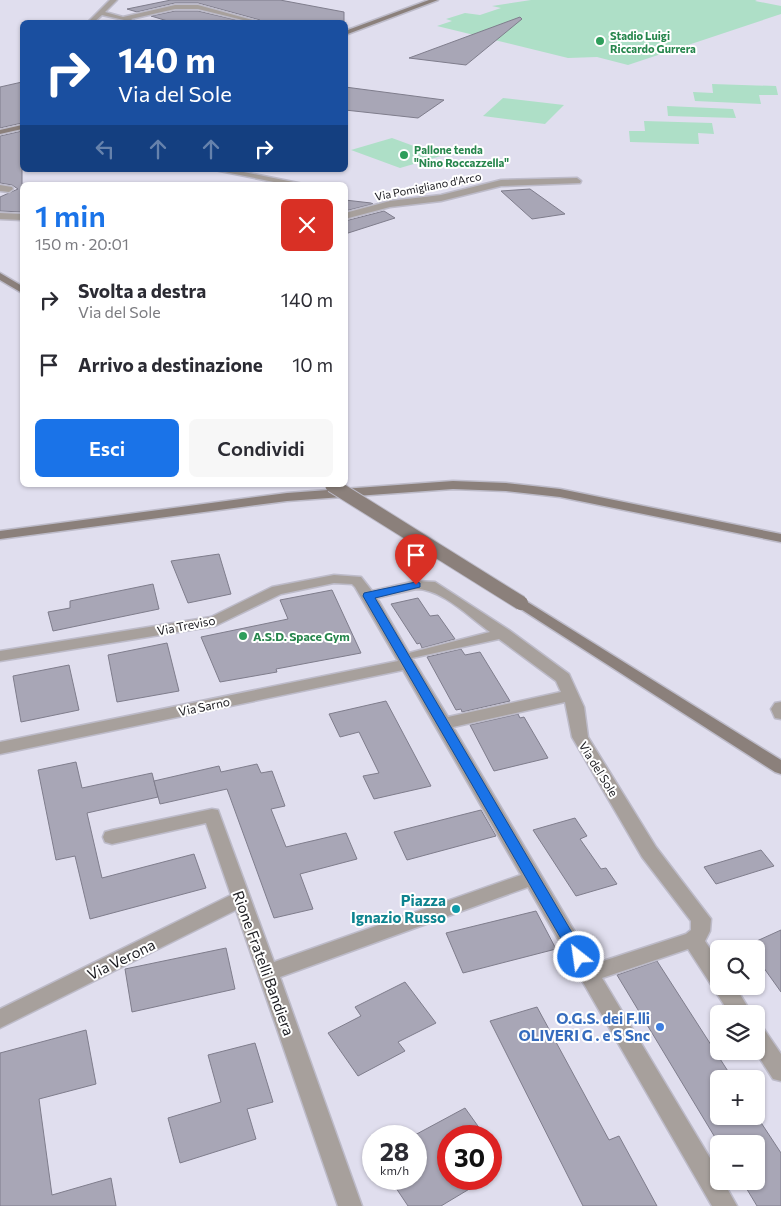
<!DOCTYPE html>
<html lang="it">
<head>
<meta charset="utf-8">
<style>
  :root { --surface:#fff; --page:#f7f7f7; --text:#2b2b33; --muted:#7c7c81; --accent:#1a73e8 }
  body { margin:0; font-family:Commissioner,sans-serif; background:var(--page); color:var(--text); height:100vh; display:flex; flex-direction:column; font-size:19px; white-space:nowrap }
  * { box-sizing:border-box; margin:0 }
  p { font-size:16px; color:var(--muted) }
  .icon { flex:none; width:28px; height:28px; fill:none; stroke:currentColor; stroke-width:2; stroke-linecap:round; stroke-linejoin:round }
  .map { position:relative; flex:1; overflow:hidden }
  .panel { position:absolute; left:20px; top:182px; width:328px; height:305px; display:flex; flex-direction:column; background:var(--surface); border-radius:8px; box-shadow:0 1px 4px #0004 }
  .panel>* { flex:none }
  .banner { position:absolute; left:20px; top:20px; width:328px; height:152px; border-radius:8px; box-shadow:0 1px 4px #0004; background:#1a4fa0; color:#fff; overflow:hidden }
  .tools { position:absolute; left:710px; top:940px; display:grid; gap:10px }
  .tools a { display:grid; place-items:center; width:55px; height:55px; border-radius:8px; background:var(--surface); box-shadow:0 1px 4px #0004; font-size:25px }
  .speed { position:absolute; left:362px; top:1125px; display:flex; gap:10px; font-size:25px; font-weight:700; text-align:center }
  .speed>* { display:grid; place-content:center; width:65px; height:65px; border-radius:50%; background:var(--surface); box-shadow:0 1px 4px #0004; line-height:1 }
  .speed small { font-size:12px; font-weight:400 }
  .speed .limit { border:8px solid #d22; background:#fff; color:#111 }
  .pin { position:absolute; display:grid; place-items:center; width:42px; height:42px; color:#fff; margin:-51px -21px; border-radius:50% 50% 50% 0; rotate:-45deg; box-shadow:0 0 5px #0007 }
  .pin .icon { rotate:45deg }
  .me { position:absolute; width:55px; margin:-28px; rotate:330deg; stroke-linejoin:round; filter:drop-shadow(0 0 4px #0008) }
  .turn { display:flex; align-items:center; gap:18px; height:105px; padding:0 15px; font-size:22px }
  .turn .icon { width:65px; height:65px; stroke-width:2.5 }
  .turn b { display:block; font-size:35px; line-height:42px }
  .lanes { display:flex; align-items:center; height:48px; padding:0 15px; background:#0003; justify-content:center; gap:25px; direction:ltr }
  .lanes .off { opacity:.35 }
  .round { display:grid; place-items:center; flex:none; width:52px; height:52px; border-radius:8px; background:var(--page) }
  .head { display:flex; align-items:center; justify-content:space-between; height:85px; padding:0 15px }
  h1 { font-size:30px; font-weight:600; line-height:38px; color:var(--accent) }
  .primary-button { display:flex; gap:10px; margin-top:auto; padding:10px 15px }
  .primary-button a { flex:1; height:58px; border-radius:8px; background:var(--accent); color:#fff; font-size:20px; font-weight:600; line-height:58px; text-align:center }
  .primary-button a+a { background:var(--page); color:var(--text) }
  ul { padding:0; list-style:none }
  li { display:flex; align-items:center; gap:15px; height:65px; padding:0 15px }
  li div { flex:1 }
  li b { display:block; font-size:19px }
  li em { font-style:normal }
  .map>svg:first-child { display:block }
</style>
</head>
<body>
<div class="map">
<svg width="781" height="1206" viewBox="0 0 781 1206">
  <rect width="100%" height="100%" fill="#e0deee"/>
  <g fill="#aedfc7">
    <path d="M531,0H757L755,1L781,6V14L628,65L597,57L568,58L437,26L452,21L446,19L465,13L480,15L501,8L492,6Z"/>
    <path d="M712,84L776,86L778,95H759L761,104L695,101L693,92L713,93Z"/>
    <path d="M503,98L564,105L545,124L483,116Z"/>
    <path d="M667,106L733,109L736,118L668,116Z"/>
    <path d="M644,121L712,123L714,134L698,133L699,144L630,142L629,131H645Z"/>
    <path d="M392,138L441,156L400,168L351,150Z"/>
  </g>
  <g fill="#a8a6b6" stroke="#7f7d8c">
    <path d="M171,0H280L344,12V22H262L260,20L198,3H175L137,12L127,9Z"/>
    <path d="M175,11H198L245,22H171L151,16Z"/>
    <path d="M520,17L522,19L466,65L409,58Z"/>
    <path d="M22,82V123L0,128V87Z"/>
    <path d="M345,87L406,95L444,100L418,118L345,110Z"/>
    <path d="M22,131V212L0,211V197L18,189L12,185L0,183V136Z"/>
    <path d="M530,189L565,214L532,219L501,191Z"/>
    <path d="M345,200L371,203L373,204L345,211Z"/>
    <path d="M384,211L395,218L345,234V221Z"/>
    <path d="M219,554L231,594L188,603L171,561Z"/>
    <path d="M153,584L159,609L53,631L48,612L70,608V601Z"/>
    <path d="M332,590L361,653L276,669L277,672L220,682L201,637L288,619L280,600Z"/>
    <path d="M418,598L430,616L438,615L455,639L422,648L420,643L417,644L391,604Z"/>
    <path d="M167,643L179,691L117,702L108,655Z"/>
    <path d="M461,649L465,655L480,652L510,701L462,712L461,709L456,710L427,657Z"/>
    <path d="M69,665L79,710L21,722L13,676Z"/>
    <path d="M386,701L431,786L374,799L363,776L379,773L359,732L340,737L329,714Z"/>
    <path d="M518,714L520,718L524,717L548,758L494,771L470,725Z"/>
    <path d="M76,762L82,788L152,773L158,797L87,813L102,878L194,854L206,888L90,919L75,856L56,860L38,770Z"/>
    <path d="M257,764L261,773L272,771L285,806L271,809L286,847L346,833L357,859L300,874L313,909L274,918L227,789L160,804L154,781L219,766L221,772Z"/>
    <path d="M481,810L496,836L407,860L394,832Z"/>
    <path d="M575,818L587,836L580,839L601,869L606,868L617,884L576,896L533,830Z"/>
    <path d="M761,850L774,866L716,884L704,867Z"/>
    <path d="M536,911L556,949L463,973L446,933Z"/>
    <path d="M781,930V992L756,957V949H751L748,945Z"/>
    <path d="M226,948L235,989L132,1012L125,969Z"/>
    <path d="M657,961L733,1079H719V1116L756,1115L781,1153V1206H757L742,1181H756V1144H719L617,975Z"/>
    <path d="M405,982L436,1023L398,1042L405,1051L358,1076L328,1033L361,1016L355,1007Z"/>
    <path d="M537,1007L609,1140L619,1136L657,1206H583L490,1021Z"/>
    <path d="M86,1030L96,1084L39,1099L52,1195L111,1178L116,1206H0V1053Z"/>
    <path d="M255,1043L273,1102L247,1109L256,1139L180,1163L168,1118L221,1102L208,1055Z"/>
    <path d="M465,1108L485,1136H449V1179H486L441,1206H408L390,1179H416V1136H413Z"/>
  </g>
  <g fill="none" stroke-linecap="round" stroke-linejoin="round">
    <defs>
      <g id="street">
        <path d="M110,0H117L105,12L123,17L175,5H198L260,22H251L198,9H175L131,19L134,21L133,22L102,15L94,22H88Z"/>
        <path d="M215,170H234L308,185H289Z"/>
        <path d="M577,178L581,181L580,183L501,186L441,201L390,207L345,219V213L390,201L441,195L501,180Z"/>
        <path d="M0,185L12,187L13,189L9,192L0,191Z"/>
        <path d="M0,213L22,214V220L0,219Z"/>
        <path d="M334,575L361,577L372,591L416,581L435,582L509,630L569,674L584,707L588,737L656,847L711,919L710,931L705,941L719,962V986H735L752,1014H730L688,949L602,978L719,1173V1181H723L737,1206H712L528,887L280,977L362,1206H338L236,910L0,1028V1009L231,895L206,823L112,844L105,842L103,837L105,832L112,830L212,809L218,810L274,962L521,875L403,670L0,754V742L398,661L355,587L352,584L334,583L281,594L215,626L0,661V651L211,617L272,587ZM416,589C442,589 469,617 490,632L409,653L377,598ZM499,639L556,681L561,692L448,717L412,658ZM565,702L572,737L642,857L691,921V930L686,934L594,964L453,727Z"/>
        <path d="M781,702V719L775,718L771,709L775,703Z"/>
        <path d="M756,1026L764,1029L781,1054V1081L773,1079L755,1051Z"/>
      </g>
      <g id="secondary">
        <path d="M429,0H438L345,35V31Z"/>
        <path d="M22,125V129L0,134V130Z"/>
        <path d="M0,273L22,286V293L0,280Z"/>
        <path d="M453,481L506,483L560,489L781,534V542L560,497L506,491L453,489L287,501L0,539V531L287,493Z"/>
        <path d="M521,598L781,760V774L775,772L516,606L514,603Z"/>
      </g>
    </defs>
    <use href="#street" stroke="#bdbbc9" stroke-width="3"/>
    <use href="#secondary" stroke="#bdbbc9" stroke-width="3"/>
    <use href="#street" fill="#a7a09c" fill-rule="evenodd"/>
    <use href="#secondary" fill="#8b807b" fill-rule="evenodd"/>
    <defs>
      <path id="secondary-bridge" d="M332,485L521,603"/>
    </defs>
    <use href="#secondary-bridge" stroke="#bdbbc9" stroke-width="16" stroke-linecap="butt"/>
    <use href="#secondary-bridge" stroke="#8b807b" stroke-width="14"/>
  </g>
  <path fill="#1a73e8" stroke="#114b97" d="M416,582L420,583V587L375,598L584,953L587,957L584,961L579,963L574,961L363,596L364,593Z"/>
  <g fill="#2e9e5b" stroke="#fff" stroke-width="2">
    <circle cx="600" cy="41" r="5"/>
    <circle cx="404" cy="155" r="5"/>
    <circle cx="243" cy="636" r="5"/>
  </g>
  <circle fill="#0f9aa8" stroke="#fff" stroke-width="2" cx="456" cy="909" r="5"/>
  <circle fill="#3f7fe0" stroke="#fff" stroke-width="2" cx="660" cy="1027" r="5"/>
  <g text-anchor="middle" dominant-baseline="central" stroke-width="4" stroke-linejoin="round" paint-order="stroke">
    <g font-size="11" font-weight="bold" fill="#27864d" stroke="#fff" text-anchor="start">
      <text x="610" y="35">Stadio Luigi<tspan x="610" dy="13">Riccardo Gurrera</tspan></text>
      <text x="414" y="149">Pallone tenda<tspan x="414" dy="13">"Nino Roccazzella"</tspan></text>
    </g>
    <g font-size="11" fill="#1b1b20" stroke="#fff">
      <text transform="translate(428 186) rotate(-11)">Via Pomigliano d'Arco</text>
    </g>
    <g font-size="12" fill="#1b1b20" stroke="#fff">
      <text transform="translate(186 625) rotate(-11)">Via Treviso</text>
      <text transform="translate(204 706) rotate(-12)">Via Sarno</text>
      <text transform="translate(599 769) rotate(58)">Via del Sole</text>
    </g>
    <g font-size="12" font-weight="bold" fill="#27864d" stroke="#fff" text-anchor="start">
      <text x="253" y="636">A.S.D. Space Gym</text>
    </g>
    <g font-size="15" font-weight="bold" fill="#0d838f" stroke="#fff" text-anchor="end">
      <text x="446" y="900">Piazza<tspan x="446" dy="17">Ignazio Russo</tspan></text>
    </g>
    <g font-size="15" fill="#1b1b20" stroke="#fff">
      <text transform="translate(121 959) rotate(-26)">Via Verona</text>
      <text transform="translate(264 963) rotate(70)">Rione Fratelli Bandiera</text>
    </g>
    <g font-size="15" font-weight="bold" fill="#366cbe" stroke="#fff" text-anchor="end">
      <text x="650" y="1018">O.G.S. dei F.lli<tspan x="650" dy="17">OLIVERI G . e S Snc</tspan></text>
    </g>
  </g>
</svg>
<div class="tools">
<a><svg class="icon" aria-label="search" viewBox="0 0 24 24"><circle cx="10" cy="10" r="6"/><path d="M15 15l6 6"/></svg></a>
<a><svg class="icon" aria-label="layers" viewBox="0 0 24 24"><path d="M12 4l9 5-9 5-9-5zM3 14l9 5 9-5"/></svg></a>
<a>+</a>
<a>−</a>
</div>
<div class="speed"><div>28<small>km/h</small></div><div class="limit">30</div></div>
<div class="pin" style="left:416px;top:585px;background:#d93025"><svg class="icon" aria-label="arrive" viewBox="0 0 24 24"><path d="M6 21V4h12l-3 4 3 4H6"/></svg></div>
<svg class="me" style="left:579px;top:957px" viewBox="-20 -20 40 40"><circle r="17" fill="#1a73e8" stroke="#fff" stroke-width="3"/><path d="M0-11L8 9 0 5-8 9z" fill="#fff"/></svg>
<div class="banner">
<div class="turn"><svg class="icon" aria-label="right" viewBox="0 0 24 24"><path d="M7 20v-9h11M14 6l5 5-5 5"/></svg><div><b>140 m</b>Via del Sole</div></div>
<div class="lanes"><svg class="icon off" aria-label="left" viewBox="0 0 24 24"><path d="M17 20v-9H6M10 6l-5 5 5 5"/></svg><svg class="icon off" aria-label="ahead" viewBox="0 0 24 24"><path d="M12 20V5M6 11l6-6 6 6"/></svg><svg class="icon off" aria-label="ahead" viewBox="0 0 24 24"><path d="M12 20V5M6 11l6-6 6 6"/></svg><svg class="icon" aria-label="right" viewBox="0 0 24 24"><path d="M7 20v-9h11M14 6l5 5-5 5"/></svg></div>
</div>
<section class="panel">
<div class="head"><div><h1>1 min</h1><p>150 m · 20:01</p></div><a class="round" style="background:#d93025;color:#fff"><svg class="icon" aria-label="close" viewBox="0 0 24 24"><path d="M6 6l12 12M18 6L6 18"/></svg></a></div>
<ul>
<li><svg class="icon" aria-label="right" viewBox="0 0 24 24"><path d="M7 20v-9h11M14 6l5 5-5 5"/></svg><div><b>Svolta a destra</b><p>Via del Sole</p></div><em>140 m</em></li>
<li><svg class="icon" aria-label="arrive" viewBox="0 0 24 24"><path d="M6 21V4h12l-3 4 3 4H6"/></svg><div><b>Arrivo a destinazione</b></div><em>10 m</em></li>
</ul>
<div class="primary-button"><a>Esci</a><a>Condividi</a></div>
</section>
</div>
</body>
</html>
